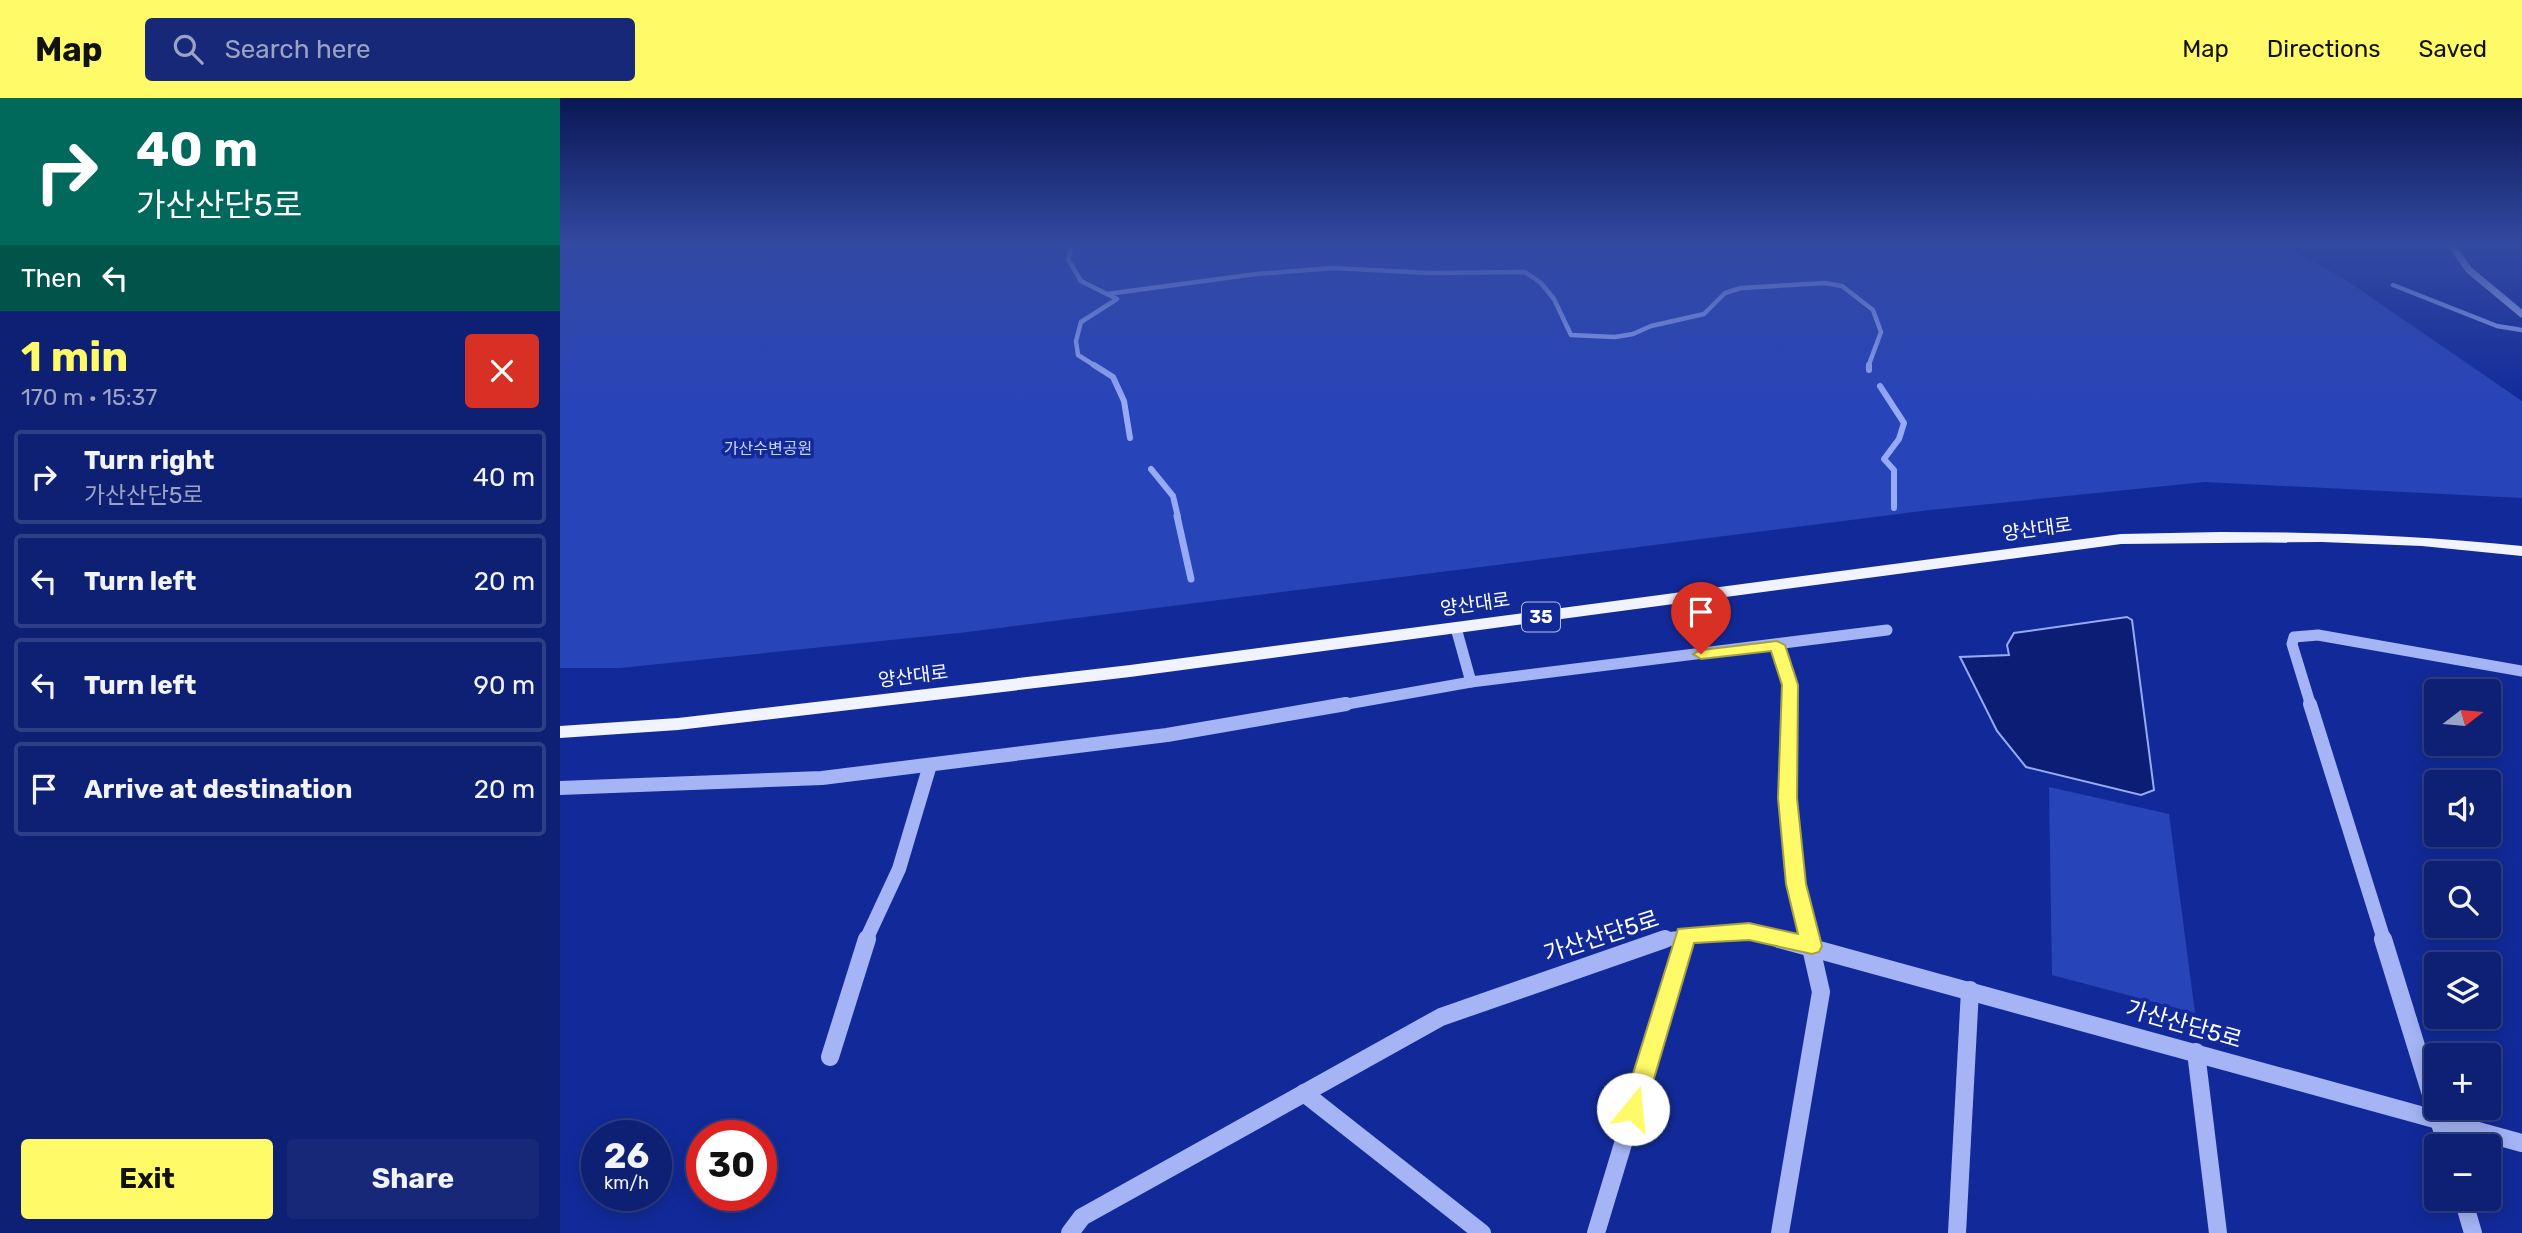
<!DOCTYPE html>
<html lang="en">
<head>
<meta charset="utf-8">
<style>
  :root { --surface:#0e2073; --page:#172878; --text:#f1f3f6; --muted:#9ba3c4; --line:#2e3e85; --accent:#fffa67 }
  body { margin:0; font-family:Rubik,"Noto Sans KR",sans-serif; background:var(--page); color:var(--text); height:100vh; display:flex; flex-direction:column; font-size:26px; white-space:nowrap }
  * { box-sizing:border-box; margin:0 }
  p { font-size:23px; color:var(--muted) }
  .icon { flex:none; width:38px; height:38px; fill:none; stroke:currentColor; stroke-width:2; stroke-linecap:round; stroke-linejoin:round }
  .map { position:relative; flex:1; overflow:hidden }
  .panel { display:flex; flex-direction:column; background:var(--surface); width:560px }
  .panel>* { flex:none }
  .top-card { background:#00695c; color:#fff; overflow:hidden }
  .needle { width:46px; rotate:74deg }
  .fabs { position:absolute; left:1864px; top:581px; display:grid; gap:14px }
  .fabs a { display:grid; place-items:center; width:77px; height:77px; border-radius:7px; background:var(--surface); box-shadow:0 4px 18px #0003,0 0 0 2px var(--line); font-size:35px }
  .speed { position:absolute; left:21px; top:1022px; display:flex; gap:14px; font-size:35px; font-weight:700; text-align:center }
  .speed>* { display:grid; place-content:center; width:91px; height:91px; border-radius:50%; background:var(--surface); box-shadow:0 4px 18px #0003,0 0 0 2px var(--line); line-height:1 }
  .speed small { font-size:18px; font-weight:400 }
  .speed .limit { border:10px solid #d22; background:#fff; color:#111 }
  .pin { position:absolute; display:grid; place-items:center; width:60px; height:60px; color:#fff; margin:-72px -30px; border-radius:50% 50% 50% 0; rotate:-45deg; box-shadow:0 0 7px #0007 }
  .pin .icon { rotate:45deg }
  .me { position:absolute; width:77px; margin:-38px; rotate:17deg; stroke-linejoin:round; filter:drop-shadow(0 0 5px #0008) }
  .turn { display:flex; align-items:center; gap:24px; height:147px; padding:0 21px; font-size:32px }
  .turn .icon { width:91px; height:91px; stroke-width:2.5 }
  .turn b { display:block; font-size:49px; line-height:60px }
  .then { display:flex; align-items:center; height:66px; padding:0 21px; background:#0003; gap:14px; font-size:26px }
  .round { display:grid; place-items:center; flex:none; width:74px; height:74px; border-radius:7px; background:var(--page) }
  .summary { display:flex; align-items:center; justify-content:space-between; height:119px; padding:0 21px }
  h1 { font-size:42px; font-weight:700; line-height:52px; color:var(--accent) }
  .button { display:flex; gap:14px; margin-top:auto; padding:14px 21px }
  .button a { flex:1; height:80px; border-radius:7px; background:var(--accent); color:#111; font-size:28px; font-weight:700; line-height:80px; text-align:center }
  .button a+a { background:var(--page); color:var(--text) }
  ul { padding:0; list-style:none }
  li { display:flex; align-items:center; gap:21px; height:94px; margin:0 14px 10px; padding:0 7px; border:4px solid var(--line); border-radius:7px }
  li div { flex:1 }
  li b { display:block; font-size:26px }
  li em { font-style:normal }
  header { display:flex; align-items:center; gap:42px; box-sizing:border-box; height:98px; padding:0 35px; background:var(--accent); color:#111 }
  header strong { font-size:33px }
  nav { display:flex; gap:38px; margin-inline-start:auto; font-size:24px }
  .search { width:490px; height:63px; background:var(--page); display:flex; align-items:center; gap:18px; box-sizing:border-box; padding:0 24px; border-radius:7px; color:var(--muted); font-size:26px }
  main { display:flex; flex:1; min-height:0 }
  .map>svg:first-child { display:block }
</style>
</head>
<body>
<header>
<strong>Map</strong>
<div class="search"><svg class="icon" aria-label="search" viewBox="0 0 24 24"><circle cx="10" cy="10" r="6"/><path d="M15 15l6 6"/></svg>Search here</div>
<nav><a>Map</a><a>Directions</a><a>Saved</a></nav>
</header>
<main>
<section class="panel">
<div class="top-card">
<div class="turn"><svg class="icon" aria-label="right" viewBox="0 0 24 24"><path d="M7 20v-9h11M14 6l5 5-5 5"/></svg><div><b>40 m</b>가산산단5로</div></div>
<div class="then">Then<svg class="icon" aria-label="left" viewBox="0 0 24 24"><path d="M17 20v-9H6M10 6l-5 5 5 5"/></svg></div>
</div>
<div class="summary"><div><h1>1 min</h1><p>170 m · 15:37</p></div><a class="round" style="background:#d93025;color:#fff"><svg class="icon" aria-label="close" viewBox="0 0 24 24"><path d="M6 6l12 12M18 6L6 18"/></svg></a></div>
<ul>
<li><svg class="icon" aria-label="right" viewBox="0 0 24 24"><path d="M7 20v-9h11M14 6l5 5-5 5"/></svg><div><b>Turn right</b><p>가산산단5로</p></div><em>40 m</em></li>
<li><svg class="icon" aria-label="left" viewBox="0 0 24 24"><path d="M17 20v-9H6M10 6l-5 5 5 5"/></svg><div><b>Turn left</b></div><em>20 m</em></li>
<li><svg class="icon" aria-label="left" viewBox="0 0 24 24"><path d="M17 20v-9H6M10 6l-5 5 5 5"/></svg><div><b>Turn left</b></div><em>90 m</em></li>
<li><svg class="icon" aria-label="arrive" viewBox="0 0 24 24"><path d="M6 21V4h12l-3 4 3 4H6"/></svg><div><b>Arrive at destination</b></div><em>20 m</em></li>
</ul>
<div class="button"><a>Exit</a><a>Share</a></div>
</section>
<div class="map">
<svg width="1962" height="1135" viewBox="0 0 1962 1135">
  <rect width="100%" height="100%" fill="#122a99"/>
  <g fill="#2844b9">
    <path d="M0,148H1725L1783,180L1962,303V400L1645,384L1370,412L399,535L60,570H0Z"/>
    <path d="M1489,689L1609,716L1635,915L1492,877Z"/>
  </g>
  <path fill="#0b1d75" stroke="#96aaf7" stroke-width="2" d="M1567,519L1572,522L1594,692L1581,697L1466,669L1437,633L1400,559L1449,557L1447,547L1454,535Z"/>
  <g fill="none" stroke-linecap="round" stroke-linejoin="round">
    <g stroke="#96aaf7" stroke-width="4.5">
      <path d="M512,148L508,161L521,183L557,201L521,224L516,243L518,257L537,269"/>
      <path d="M1833,187L1937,228L1962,232"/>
      <path d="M547,196L696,176L772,170L870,175L965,174L981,185L994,201L1011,237L1055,239L1073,236L1091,228L1144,216L1165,195L1181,190L1265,185L1282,188L1313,212L1321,234L1308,269"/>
    </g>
    <g stroke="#96aaf7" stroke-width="6">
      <path d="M534,267L553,279L564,303L570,340"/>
      <path d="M1309,267V272"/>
      <path d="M1320,288L1344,325L1339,341L1324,361L1334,372V410"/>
      <path d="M591,371L613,398L618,419"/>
    </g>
    <path stroke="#96aaf7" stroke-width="7" d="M617,418L631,481"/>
    <path stroke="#a4b4f4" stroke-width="7" d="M1892,148L1909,172L1962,216"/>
    <g stroke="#a4b4f4" stroke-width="11">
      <path d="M896,530L911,584"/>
      <path d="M1217,547L1230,587V608"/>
      <path d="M776,608L911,584L1327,532"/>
      <path d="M1751,608L1732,546L1734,539L1758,537L1962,573"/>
    </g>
    <g stroke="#a4b4f4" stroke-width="14">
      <path d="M1230,606L1228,700L1236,786L1249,842"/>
      <path d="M1750,606L1824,842"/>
      <path d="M0,690L262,680L607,637L786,606"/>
      <path d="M306,842L339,771L370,667"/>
      <path d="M1097,842L1189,834L1227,842"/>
      <path d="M1124,842L1126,837"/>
    </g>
    <g stroke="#a4b4f4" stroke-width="18">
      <path d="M1219,841L1962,1045"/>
      <path d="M1823,841L1887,1048"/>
      <path d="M1636,954L1658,1135"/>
      <path d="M270,959L307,841"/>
      <path d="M744,995L922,1135"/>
      <path d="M1903,1101L1913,1135"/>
      <path d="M510,1135L522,1119L881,919L1105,841"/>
      <path d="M1036,1135L1125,841"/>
      <path d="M1220,1135L1261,894L1249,841"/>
      <path d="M1397,1135L1410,892"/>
    </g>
    <path fill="#f1f3ff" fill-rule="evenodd" d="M1661,434C1762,434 1862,438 1962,448V458L1862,448L1762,444L1561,446L570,579L118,632L0,640V628L118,620L570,567L1561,436Z"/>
  </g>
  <linearGradient id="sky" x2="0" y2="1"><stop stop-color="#0a1754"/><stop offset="0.48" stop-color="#334aa2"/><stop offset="1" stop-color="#334aa2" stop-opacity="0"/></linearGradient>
  <rect width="1962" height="306" fill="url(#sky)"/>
  <path fill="#fffa67" stroke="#a6a243" stroke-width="2" d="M1217,543L1225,547L1238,587L1237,700L1246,786L1262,848L1259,854L1252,856L1189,842L1134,845L1085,1011L1082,1019L1073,1022L1065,1019L1062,1011L1118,831L1189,825L1238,836L1226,786L1218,700L1222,587L1211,553L1141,561L1133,556L1141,552Z"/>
  <g text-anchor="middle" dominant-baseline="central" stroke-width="7" stroke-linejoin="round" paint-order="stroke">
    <g font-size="16" fill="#ccd6fd" stroke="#122a99">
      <text x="208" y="350">가산수변공원</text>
    </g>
    <rect fill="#122a99" stroke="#b8bfe0" stroke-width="2" x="962" y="504.5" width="38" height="29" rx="5"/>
    <g font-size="18" font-weight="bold" fill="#fff">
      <text x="981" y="519">35</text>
    </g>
    <g font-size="19" fill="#fff" stroke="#122a99">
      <text transform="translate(1477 431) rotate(-8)">양산대로</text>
      <text transform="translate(915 506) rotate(-8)">양산대로</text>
      <text transform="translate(353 578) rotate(-7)">양산대로</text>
    </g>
    <g font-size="23" fill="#fff" stroke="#122a99">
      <text transform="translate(1041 838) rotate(-18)">가산산단5로</text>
      <text transform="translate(1624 926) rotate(16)">가산산단5로</text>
    </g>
  </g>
</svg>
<div class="fabs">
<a><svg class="needle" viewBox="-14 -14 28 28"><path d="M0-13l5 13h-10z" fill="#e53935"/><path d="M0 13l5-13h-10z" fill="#9ba3c4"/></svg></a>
<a><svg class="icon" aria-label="sound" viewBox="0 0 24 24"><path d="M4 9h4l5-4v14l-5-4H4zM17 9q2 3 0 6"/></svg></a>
<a><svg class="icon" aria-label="search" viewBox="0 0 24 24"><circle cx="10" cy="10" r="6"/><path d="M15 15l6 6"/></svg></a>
<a><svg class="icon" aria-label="layers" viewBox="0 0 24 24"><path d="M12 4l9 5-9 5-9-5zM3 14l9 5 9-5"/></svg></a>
<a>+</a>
<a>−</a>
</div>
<div class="speed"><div>26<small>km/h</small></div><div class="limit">30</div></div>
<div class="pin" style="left:1141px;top:556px;background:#d93025"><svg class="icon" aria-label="arrive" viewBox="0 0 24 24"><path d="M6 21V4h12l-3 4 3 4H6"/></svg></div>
<svg class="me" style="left:1073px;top:1011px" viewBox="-20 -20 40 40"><circle r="19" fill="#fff"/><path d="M0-13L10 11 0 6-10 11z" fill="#fffa67"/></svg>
</div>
</main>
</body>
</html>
